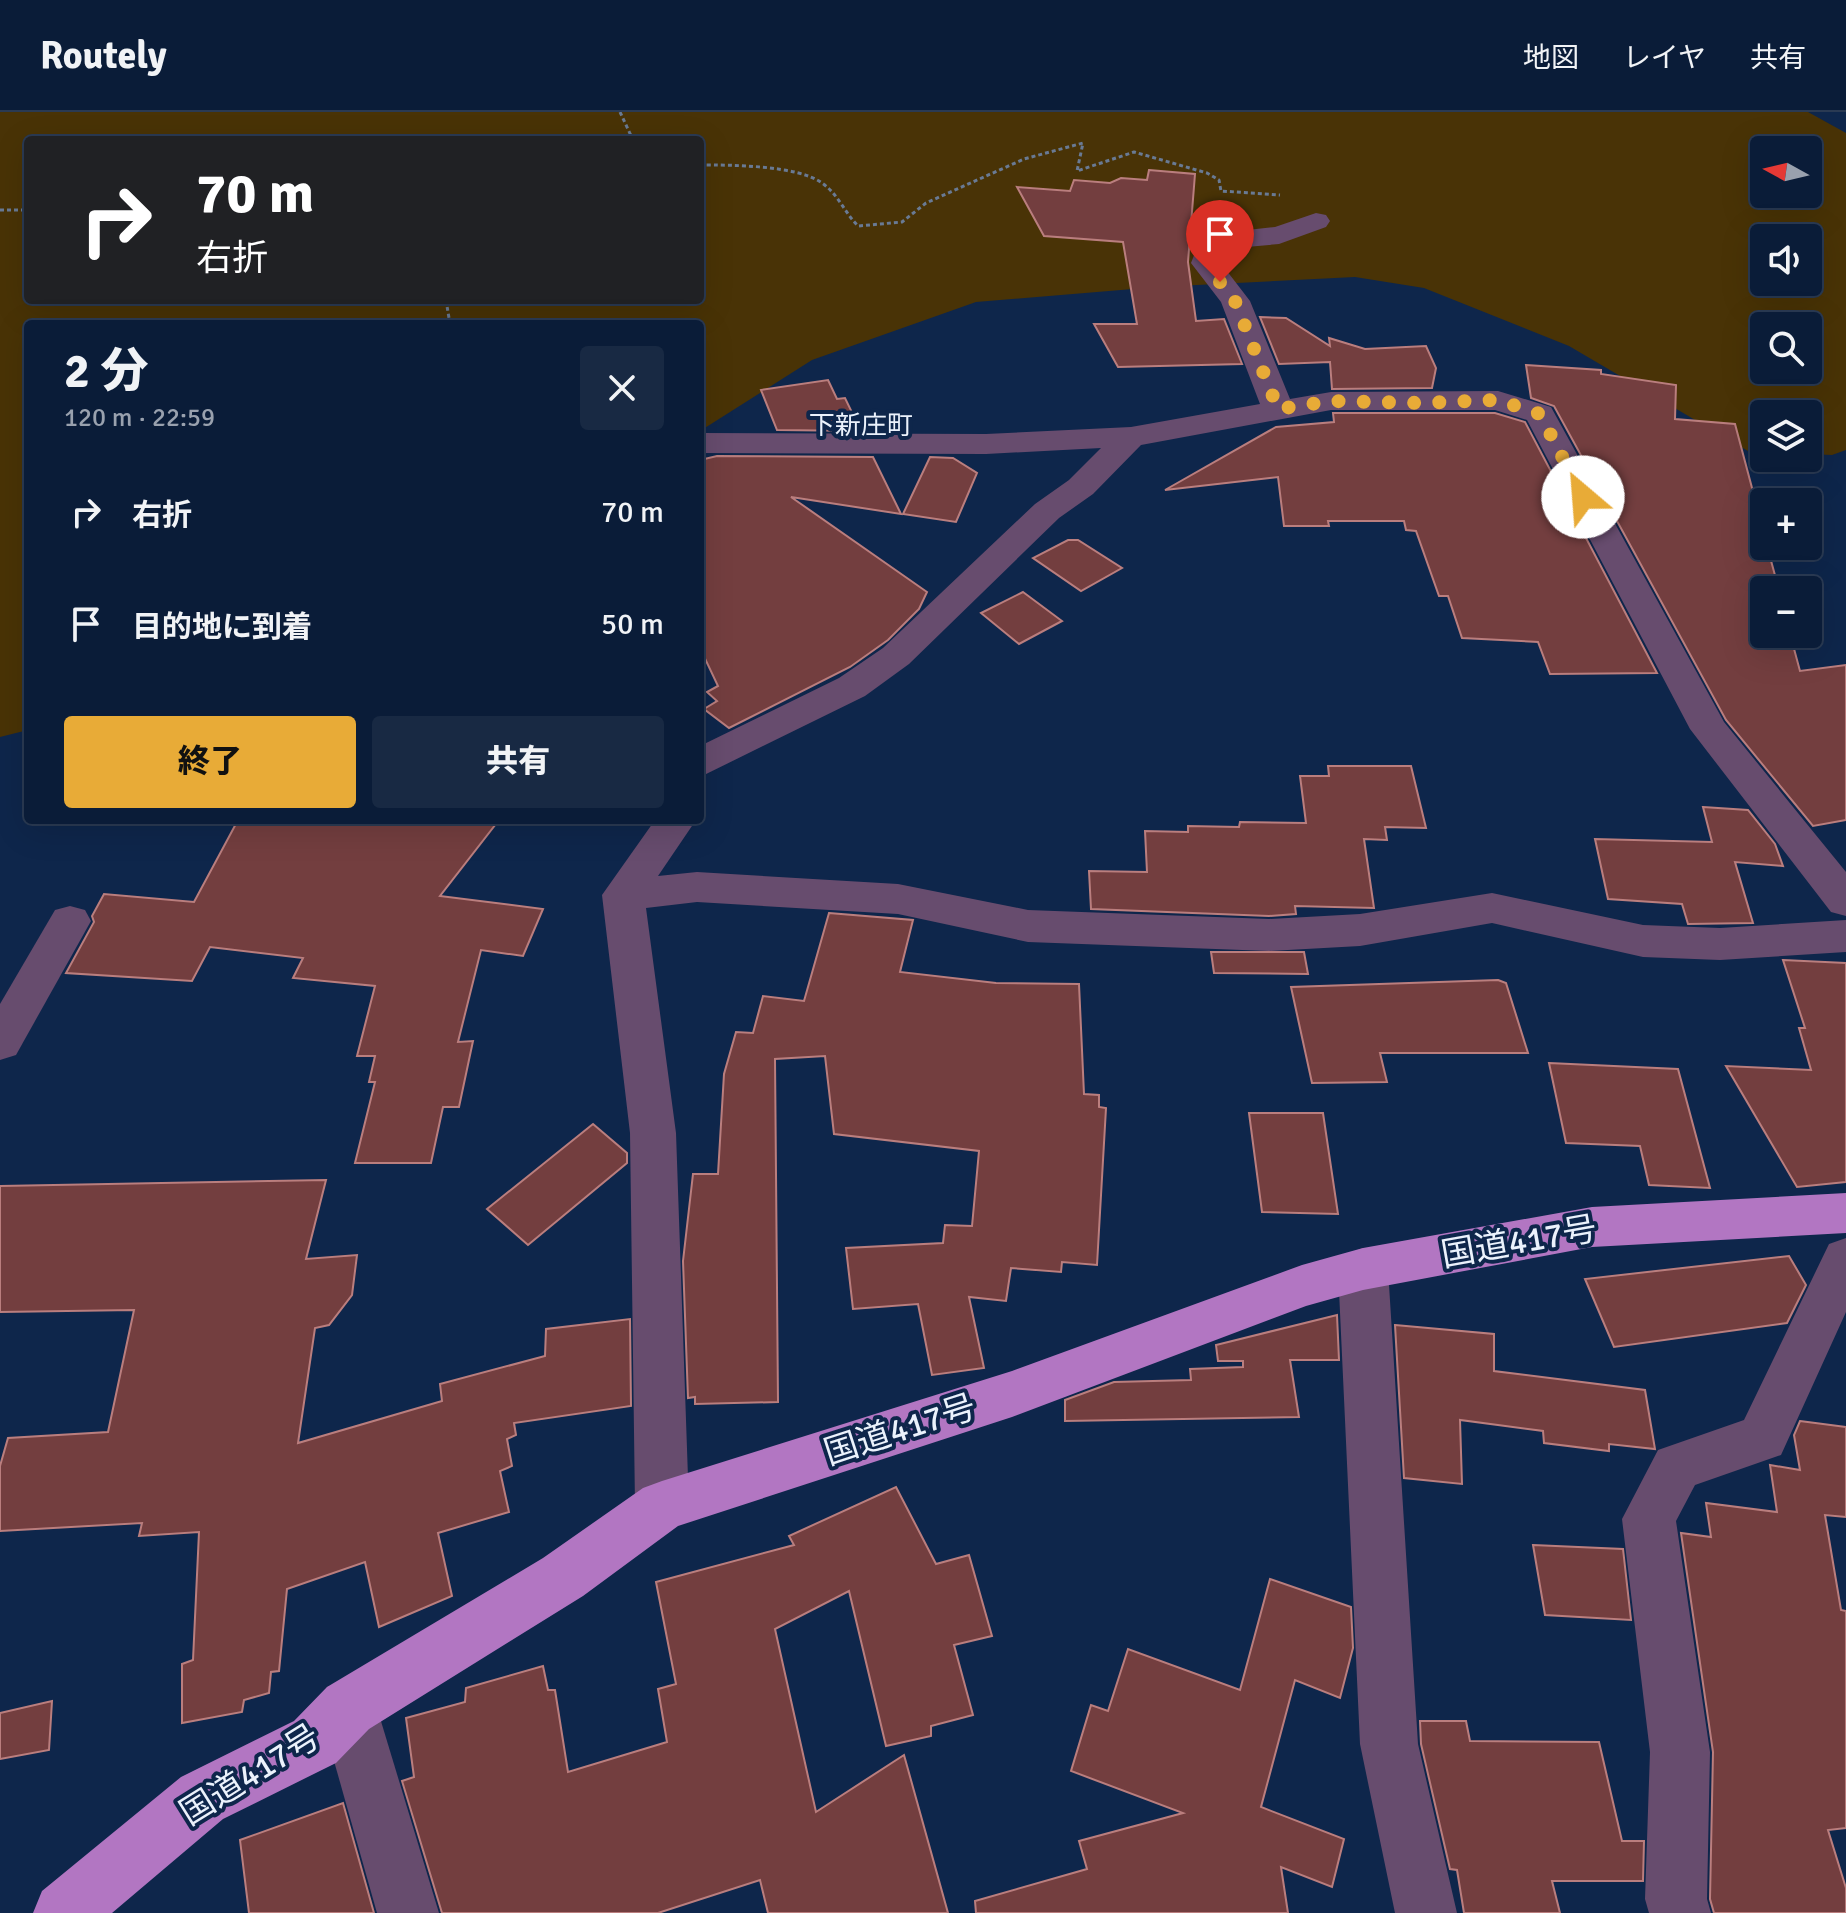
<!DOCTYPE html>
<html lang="ja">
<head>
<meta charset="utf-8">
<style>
  :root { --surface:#0a1c38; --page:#182943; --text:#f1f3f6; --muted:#99a1ae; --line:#2a3a53; --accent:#e8ab37 }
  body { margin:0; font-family:Signika,"Noto Sans JP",sans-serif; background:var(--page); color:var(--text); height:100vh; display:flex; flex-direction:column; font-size:30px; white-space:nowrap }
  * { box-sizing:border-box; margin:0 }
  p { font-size:26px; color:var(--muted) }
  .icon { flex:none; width:44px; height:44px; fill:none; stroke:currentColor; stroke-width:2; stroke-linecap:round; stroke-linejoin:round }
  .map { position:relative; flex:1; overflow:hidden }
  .drawer { position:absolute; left:24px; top:208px; width:680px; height:504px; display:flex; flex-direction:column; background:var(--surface); border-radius:8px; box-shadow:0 8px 32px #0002,0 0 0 2px var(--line) }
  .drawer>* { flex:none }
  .guide { position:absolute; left:24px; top:24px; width:680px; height:168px; border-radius:8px; box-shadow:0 8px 32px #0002,0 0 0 2px var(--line); background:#202124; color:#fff; overflow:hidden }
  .needle { width:52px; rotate:278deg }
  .fabs { position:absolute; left:1750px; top:24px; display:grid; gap:16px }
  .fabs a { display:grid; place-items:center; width:72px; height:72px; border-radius:8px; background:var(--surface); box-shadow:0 8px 32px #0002,0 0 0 2px var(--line); font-size:40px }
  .pin { position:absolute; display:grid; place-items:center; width:68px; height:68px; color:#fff; margin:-82px -34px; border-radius:50% 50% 50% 0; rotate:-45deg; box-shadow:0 0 8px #0007 }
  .pin .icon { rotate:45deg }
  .me { position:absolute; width:88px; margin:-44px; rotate:333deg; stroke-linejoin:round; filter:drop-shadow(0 0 6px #0008) }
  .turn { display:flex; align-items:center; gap:28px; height:168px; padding:0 40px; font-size:36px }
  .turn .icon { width:104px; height:104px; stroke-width:2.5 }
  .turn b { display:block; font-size:56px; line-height:68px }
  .round { display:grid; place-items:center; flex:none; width:84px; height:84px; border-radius:8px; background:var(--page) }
  .overview { display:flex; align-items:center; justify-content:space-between; height:136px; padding:0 40px }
  h1 { font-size:48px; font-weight:800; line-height:60px }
  .cta { display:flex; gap:16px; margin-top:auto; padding:16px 40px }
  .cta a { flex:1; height:92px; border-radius:8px; background:var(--accent); color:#111; font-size:32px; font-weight:800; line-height:92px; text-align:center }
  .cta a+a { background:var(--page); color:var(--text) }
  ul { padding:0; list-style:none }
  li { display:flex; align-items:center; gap:24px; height:112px; padding:0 40px }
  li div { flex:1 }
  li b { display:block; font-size:30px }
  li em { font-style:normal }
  header { display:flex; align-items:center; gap:48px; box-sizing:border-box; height:112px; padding:0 40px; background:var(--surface); border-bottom:2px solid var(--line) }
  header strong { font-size:38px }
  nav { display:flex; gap:44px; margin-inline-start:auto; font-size:28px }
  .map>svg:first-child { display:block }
</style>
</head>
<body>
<header>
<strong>Routely</strong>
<nav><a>地図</a><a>レイヤ</a><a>共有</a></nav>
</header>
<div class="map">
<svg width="1846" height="1801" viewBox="0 0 1846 1801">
  <rect width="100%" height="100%" fill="#0e264b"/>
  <path fill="#493306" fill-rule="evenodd" d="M0,0H1808L1846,21V338L1832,343L1808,342V302H1764V340L1748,339L1569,234L1424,176L1355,165L1157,175L976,190L812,248L700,319V212H28V618L0,625ZM28,28H700V188H28ZM1764,38H1808V82H1764ZM1764,126H1808V170H1764ZM1764,214H1808V258H1764Z"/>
  <g fill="#733e3f" stroke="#ba7e7e" stroke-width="2">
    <path d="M1149,58L1195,62L1188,150L1196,209L1224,207L1242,252L1118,255L1094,212H1137L1123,130L1044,124L1017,75L1070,79L1074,68L1110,71L1121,66L1147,68Z"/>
    <path d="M1260,205L1286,206L1330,234L1329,226L1365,237L1426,234L1436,256L1432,276L1332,277L1330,250L1279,252Z"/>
    <path d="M1526,253L1601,258V262L1676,273L1675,307L1735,312L1764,421V434H1767L1779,478H1764V522H1790L1800,559L1846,553V708L1813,714L1726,608L1554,294L1531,286Z"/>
    <path d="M828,268L837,287L845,286L861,319L777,318L761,278Z"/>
    <path d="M1333,301H1495L1525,310L1657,561L1550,562L1538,530L1462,526L1448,484H1439L1416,419L1406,418L1404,409H1328L1329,414H1284L1278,365L1165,378L1276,315L1334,310Z"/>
    <path d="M717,344L873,345L901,402L791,385L927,480L919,497L888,528L850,555L729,616L704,597L717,589L707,580L718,574L700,536V348Z"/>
    <path d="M930,345L953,346L977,361L956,410L903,402Z"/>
    <path d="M1068,428H1078L1122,456L1081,479L1033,446Z"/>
    <path d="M1023,480L1062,509L1019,532L981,501Z"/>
    <path d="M1328,654H1411L1426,716L1385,715L1387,728L1364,727L1374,796L1295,794L1296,802L1269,804L1091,797L1089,759L1147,760L1145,719L1188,720V714L1239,715L1240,710L1306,711L1300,664H1329Z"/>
    <path d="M1703,695L1748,698L1775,732L1783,754L1735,750L1753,811L1688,812L1682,792L1608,787L1595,727L1712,730Z"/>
    <path d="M238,708H499L440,784L543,797L523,844L481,838L458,930L473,929L459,995H443L431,1051H355L375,970H369L375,944H357L375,874L293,866L303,846L210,835L192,869L66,861L94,810L92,804L104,782L194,790Z"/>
    <path d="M829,801L913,808L900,860L996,871L1079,872L1084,982L1099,983V995L1106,996L1097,1153L1062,1150L1061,1160L1011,1156L1006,1189L969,1185L984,1256L932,1263L918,1192L853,1197L846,1136L943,1131L945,1113L972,1114L979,1039L834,1022L825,944L775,947L778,1290L695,1292V1285L688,1286L683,1149L693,1062H718L724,962L736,920L753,921L763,884L804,889Z"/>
    <path d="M1211,840H1304L1308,862L1214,861Z"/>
    <path d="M1783,848L1846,851V1070L1797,1075L1726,954L1811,958L1799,916H1805Z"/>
    <path d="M1498,868L1506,871L1528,941H1380L1387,970L1312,971L1291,875Z"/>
    <path d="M1549,951L1678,957L1710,1076L1649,1073L1640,1034L1566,1031Z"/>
    <path d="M1249,1001H1323L1338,1102L1262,1100Z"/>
    <path d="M593,1012L627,1041V1051L528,1133L487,1097Z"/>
    <path d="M326,1068L306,1147L357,1143L352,1183L329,1213L315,1216L298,1331L442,1289L440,1272L545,1244L546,1217L630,1207L631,1294L514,1311L516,1323L507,1327L512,1354L500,1359L509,1400L438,1421L452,1484L379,1515L365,1450L287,1477L279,1559L271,1560L269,1581L244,1588L242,1600L182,1611V1552L193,1548L199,1420L139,1424L142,1411L0,1419V1354L8,1326L108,1320L134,1198L0,1200V1074Z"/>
    <path d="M1789,1144L1806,1173L1787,1211L1614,1235L1585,1167Z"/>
    <path d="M1337,1203L1339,1248H1290L1299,1305L1065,1309V1288L1114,1270L1191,1268L1190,1257L1243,1255V1249H1218L1216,1233Z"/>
    <path d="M1395,1213L1494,1222V1259L1645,1278L1655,1337L1609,1332V1339L1544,1331L1543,1319L1460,1308L1462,1372L1404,1366Z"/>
    <path d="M1800,1309L1846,1315V1405L1825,1403L1841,1498L1846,1499V1716L1828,1718L1846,1776V1801H1714L1710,1787L1713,1640L1681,1421L1711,1425L1706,1391L1777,1400L1770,1353L1800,1358L1794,1323Z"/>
    <path d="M896,1375L936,1452L969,1443L992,1524L954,1533L973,1603L931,1614V1624L886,1634L849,1479L775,1517L816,1700L904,1643L948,1801H768L760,1768L658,1801H442L402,1669L414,1665L406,1606L465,1590L466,1576L543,1554L548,1578H555L568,1660L667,1630L658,1577L676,1572L656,1470L794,1433L789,1424Z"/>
    <path d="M1533,1433L1623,1437L1631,1508L1545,1503Z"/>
    <path d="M1270,1467L1351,1495L1353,1536L1340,1586L1295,1568L1261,1695L1344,1727L1332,1775L1281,1755L1288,1801H976L975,1789L1087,1757L1079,1729L1183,1701L1071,1659L1091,1593L1108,1599L1128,1537L1240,1578Z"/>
    <path d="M52,1589L49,1638L0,1647V1601Z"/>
    <path d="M1420,1609H1466L1470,1629L1599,1630L1622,1729H1644L1643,1769H1552L1560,1801H1464L1457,1758L1450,1757L1421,1632Z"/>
    <path d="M343,1691L374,1801H249L240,1728Z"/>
  </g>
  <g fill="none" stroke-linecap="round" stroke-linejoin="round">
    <g stroke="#697a94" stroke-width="3" stroke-dasharray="4 3" stroke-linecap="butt">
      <path d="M620,0L633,28"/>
      <path d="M700,53C731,53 797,53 822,71C838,82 845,101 858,114L902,110L926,91L1024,47L1083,31L1077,59L1134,40L1207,61L1219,68L1221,79L1280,83"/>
      <path d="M0,98H28"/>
      <path d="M446,188L450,212"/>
    </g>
    <g fill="#674c6e" fill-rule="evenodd">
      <path d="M1316,101L1326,103L1330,109L1326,115L1279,132L1224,137L1220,150L1250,189L1290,287L1331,280L1498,279L1551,295L1724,610L1846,760V804L1831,800L1690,617L1527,308L1495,298H1331L1141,333L1093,382L1059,406L909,552L865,584L700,665V634L839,566L883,536L1035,392L1069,368L1101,336L986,342L700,341V321L986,322L1131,315L1260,292L1221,190L1191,151L1202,123L1275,115Z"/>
      <path d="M655,708H696L658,764L697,760L898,772L1028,798L1269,807L1360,802L1492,781L1643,813L1720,816L1846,808V840L1720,848L1643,845L1492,811L1360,834L1269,839L1028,830L898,802L697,790L646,796L676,1021L689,1394L681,1412L662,1419L643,1412L635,1394L630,1021L602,783Z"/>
      <path d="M70,794L85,798L91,809L16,943L0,948V892L55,798Z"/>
      <path d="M1846,1126V1200L1781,1343L1695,1373L1676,1409L1710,1640L1707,1787L1711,1801H1649L1645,1787L1650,1640L1622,1407L1658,1338L1744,1308L1829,1132Z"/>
      <path d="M1363,1136L1380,1142L1388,1157L1418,1632L1457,1801H1395L1360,1632L1338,1157L1346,1142Z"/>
      <path d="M348,1567L369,1575L377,1596L439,1801H377L319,1596L327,1575Z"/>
    </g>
    <path fill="#b276c2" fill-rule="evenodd" d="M1846,1081V1121L1592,1135L1363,1178L1306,1194L1012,1305L678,1414L583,1484L369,1617L336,1651L223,1707L112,1801H33L42,1779L181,1665L294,1609L327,1575L543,1446L643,1376L662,1369L1012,1259L1302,1153L1363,1136L1592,1095Z"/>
  </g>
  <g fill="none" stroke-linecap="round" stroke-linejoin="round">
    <path stroke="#e8ab37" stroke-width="14" stroke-dasharray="0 25.2" d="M1220,170L1235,189L1278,297L1331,289L1420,291L1498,288L1540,302L1583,385"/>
  </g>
  <g text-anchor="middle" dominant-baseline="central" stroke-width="8" stroke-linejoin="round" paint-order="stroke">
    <g font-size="26" fill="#ebf2fc" stroke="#0e264b">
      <text x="861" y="314">下新庄町</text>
    </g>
    <g font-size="34" fill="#ebf2fc" stroke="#0e264b">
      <text transform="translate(1519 1130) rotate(-10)">国道417号</text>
      <text transform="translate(900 1318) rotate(-18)">国道417号</text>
      <text transform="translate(250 1663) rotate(-32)">国道417号</text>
    </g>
  </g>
</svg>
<div class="fabs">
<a><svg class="needle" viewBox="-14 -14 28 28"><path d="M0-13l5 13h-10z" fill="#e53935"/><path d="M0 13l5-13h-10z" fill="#99a1ae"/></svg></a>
<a><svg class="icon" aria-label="sound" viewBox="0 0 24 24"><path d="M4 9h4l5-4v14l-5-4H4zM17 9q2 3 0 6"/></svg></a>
<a><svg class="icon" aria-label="search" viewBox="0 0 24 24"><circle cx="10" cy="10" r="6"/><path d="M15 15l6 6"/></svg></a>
<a><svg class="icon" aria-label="layers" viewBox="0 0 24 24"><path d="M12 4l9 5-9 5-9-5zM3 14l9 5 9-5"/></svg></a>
<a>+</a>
<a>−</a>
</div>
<div class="pin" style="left:1220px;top:170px;background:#d93025"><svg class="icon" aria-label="arrive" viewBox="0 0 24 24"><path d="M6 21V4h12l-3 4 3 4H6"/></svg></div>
<svg class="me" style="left:1583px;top:385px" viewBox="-20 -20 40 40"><circle r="19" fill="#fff"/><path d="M0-13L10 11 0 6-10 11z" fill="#e8ab37"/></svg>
<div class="guide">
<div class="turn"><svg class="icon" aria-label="right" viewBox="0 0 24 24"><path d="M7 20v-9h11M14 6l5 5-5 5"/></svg><div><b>70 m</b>右折</div></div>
</div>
<section class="drawer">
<div class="overview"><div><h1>2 分</h1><p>120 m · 22:59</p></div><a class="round"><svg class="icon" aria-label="close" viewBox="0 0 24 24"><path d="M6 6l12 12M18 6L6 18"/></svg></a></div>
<ul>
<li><svg class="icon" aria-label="right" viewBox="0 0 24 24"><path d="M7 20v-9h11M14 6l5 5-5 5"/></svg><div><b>右折</b></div><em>70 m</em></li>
<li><svg class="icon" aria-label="arrive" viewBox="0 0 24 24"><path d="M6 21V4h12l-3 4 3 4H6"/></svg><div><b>目的地に到着</b></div><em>50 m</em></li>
</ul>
<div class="cta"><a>終了</a><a>共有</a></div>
</section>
</div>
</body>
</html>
